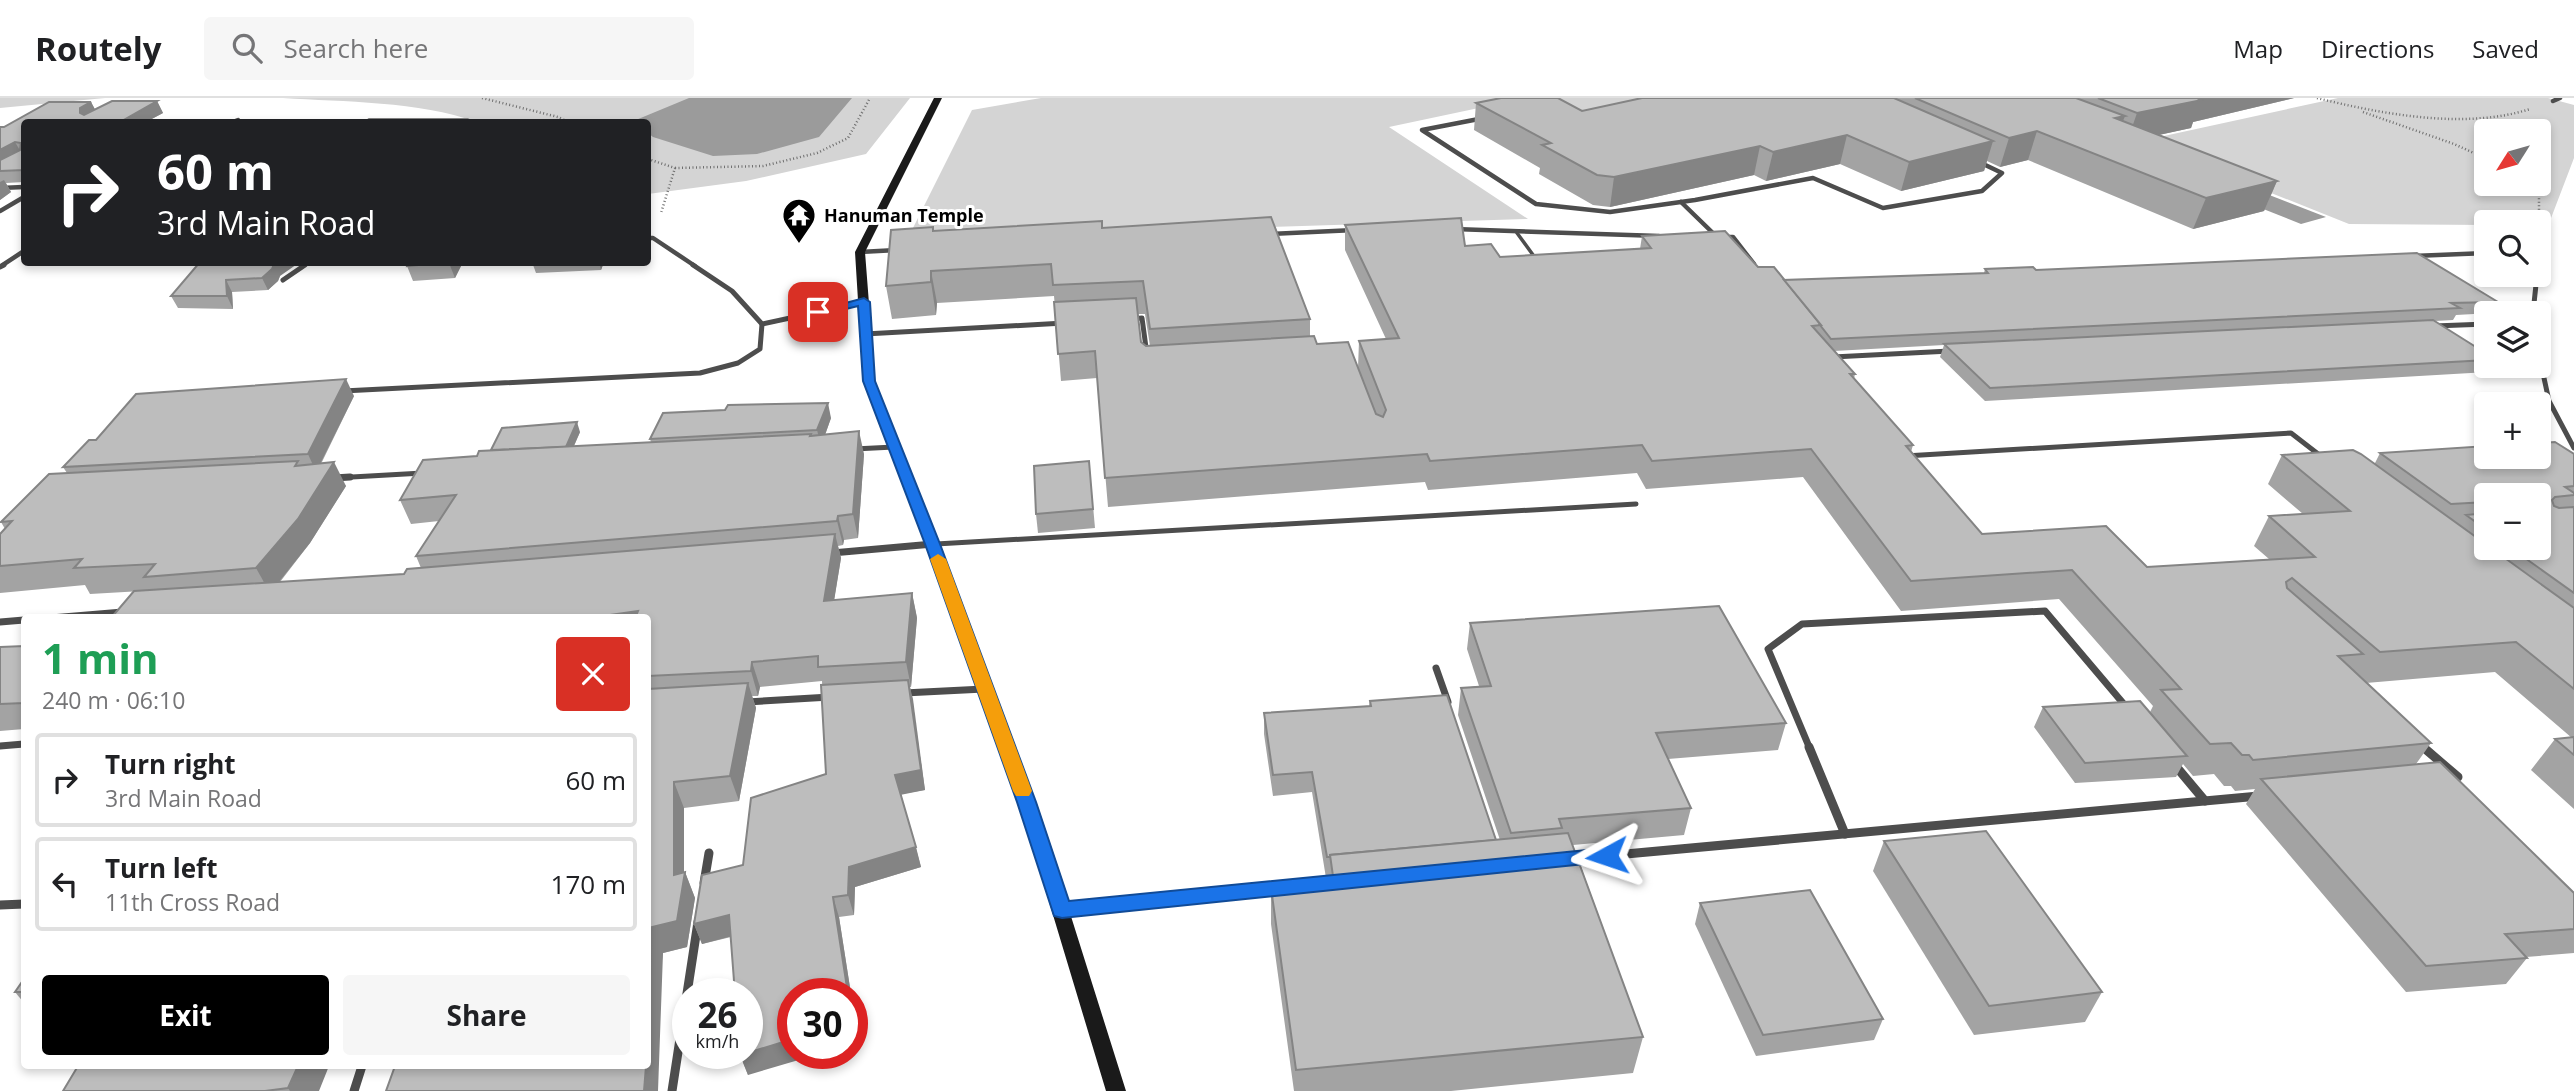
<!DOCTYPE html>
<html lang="en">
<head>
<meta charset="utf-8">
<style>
  :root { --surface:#fff; --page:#f6f6f6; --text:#202124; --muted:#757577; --line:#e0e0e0; --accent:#000 }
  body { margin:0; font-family:"Open Sans",sans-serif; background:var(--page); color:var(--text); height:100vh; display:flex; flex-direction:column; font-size:26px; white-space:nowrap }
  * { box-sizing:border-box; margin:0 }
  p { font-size:23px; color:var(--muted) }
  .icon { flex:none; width:38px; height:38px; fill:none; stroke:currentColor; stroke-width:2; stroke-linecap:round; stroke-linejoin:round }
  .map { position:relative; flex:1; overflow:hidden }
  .sheet { position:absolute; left:21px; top:516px; width:630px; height:455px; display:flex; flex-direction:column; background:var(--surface); border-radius:7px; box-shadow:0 4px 10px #0003 }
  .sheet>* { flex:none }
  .top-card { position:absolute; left:21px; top:21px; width:630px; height:147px; border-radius:7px; box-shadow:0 4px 10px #0003; background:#202124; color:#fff; overflow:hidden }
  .needle { width:46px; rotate:233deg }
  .fabs { position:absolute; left:2474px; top:21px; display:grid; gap:14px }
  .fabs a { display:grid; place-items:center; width:77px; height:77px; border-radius:7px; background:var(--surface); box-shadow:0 4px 10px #0003; font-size:35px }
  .speed { position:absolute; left:672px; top:880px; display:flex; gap:14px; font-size:35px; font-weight:700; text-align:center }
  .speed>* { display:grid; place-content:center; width:91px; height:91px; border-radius:50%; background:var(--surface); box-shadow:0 4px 10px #0003; line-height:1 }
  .speed small { font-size:18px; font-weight:400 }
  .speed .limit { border:10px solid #d22; background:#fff; color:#111 }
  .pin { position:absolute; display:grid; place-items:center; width:60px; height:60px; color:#fff; margin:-30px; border-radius:14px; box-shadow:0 4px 10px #0006 }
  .me { position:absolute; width:77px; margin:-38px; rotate:265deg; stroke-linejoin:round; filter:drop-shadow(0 0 5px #0008) }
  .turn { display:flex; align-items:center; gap:24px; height:147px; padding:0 21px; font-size:32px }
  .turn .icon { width:91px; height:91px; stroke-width:2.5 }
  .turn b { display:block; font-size:49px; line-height:60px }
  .round { display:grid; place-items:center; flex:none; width:74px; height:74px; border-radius:7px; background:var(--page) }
  .overview { display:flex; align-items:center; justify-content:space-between; height:119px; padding:0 21px }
  h1 { font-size:42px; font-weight:700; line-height:52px; color:#1e9e55 }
  .action { display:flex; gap:14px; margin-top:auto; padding:14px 21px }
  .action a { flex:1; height:80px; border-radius:7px; background:var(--accent); color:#fff; font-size:28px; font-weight:700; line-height:80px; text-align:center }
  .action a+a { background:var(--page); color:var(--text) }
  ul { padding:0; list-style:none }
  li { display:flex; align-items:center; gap:21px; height:94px; margin:0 14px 10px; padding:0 7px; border:4px solid var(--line); border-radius:7px }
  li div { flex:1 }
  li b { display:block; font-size:26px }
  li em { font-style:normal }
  header { display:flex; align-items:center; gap:42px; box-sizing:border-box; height:98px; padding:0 35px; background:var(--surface); border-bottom:2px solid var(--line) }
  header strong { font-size:33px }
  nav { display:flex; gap:38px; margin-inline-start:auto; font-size:24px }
  .search { width:490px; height:63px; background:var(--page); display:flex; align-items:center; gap:18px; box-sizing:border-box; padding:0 24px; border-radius:7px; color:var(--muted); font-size:26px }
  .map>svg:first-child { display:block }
</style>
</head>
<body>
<header>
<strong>Routely</strong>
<div class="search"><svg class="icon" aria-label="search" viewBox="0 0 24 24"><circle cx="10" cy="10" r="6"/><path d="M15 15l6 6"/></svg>Search here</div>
<nav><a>Map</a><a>Directions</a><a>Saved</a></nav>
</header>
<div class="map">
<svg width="2574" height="993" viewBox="0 0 2574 993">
  <rect width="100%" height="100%" fill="#fff"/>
  <g fill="#d4d4d4" fill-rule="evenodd">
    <path d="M0,0H105L0,10Z"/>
    <path d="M283,0H910L866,56L746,83L648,96V24H476C419,3 344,4 283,0Z"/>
    <path d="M1041,0H1526L1389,29L1528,121L908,140L972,12Z"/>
    <path d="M1550,0H1664L1582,16Z"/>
    <path d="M2338,0H2548L2574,7V60L2548,128H2539V124H2487V127L2349,126L2141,43ZM2487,33H2539V86H2487Z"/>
  </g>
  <g fill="#9b9b9b">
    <path d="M689,0H852L819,39L757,56L713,58L653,39L648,35V24H631Z"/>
    <path d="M2259,93L2326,119L2301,126L2233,99Z"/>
  </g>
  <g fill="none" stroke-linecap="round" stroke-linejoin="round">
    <g stroke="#6f6f6f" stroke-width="2.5" stroke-dasharray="1 2.5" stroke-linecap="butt">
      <path d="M482,0L558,19L568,24"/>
      <path d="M2317,0C2381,16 2466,32 2530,11"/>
      <path d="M2363,14L2454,46L2487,61"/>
      <path d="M648,61L675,70L661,115"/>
      <path d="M675,70L763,68L817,55L848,40L870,0"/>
      <path d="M2529,86L2539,90V124"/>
    </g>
    <path stroke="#4d4d4d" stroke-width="3.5" d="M1517,135L1536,161"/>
    <path stroke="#4d4d4d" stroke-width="5" d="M936,446L1636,406"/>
    <g stroke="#4d4d4d" stroke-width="4.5">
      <path d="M2553,3L2560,0"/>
      <path d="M1484,20L1422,32L1536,106L1610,114L1695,102L1813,80L1883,110L1982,93L2002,75L1979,64"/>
      <path d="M233,24L238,22"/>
      <path d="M0,90L24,89"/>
      <path d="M1681,104L1716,138"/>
      <path d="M0,113L24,99"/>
      <path d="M1454,131L1659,138"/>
      <path d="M1269,136L1355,132"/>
      <path d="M1723,139H1733L1754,166"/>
      <path d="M648,140H653L695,168"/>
      <path d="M860,154L897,152"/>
      <path d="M2413,158L2487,155"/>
      <path d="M1,168L24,153"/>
      <path d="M303,168L309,164"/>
    </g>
    <g stroke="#4d4d4d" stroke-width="5">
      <path d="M693,167L732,193L762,226L864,204"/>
      <path d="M0,169L4,167"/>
      <path d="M283,182L305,167"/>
      <path d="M2533,215L2537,177"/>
      <path d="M1131,221L1142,220L1147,257"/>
      <path d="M2434,228L2487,226"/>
      <path d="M865,236L1064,225"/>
      <path d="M2539,257L2549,303L2574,350"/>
      <path d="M1833,259L1950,253"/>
      <path d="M343,293L700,275L738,265L760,251L762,226"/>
      <path d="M854,351L894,349"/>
      <path d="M1905,358L2291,335L2322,359"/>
      <path d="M334,380L423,375"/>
    </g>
    <g stroke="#4d4d4d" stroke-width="7">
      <path d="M334,380L350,379"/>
      <path d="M832,455L933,446"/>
      <path d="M51,520L123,514"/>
      <path d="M0,524L24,522"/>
      <path d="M1436,570L1448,604"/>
      <path d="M904,595L984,591"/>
      <path d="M747,604L830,599"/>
      <path d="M2421,647L2426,651"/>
      <path d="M0,648L24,646"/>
      <path d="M1810,651L1768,551L1802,526L2045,513L2128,611"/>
    </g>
    <g stroke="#4d4d4d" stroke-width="9">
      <path d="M1809,649L1845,736"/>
      <path d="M2423,649L2458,679L2449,680"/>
      <path d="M2174,666L2205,703"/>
      <path d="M1571,761L2259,698"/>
      <path d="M704,785L709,755"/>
      <path d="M0,807L24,806"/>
      <path d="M1062,812L1280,790"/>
      <path d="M354,993L362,968"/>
      <path d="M672,993L698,824"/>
    </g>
    <path fill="#1a1a1a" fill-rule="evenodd" d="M934,0H942L865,154L875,283L940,446L1035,704L1126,993H1106L1019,704L926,446L863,283L855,154Z"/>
  </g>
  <g fill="#a3a3a3" fill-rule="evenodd">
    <path d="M1642,0H2294L2193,24L2191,30L2158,37L2277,83L2264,113L2193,131L2028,62L2000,69L1987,63L1984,73L1901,93L1840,66L1766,83L1754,77L1610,109L1593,107L1539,76L1540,70L1474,32L1476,5L1582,13Z"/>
    <path d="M157,3L163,15L146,24H24V84L6,85L11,94L0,102V29H4L91,4L95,12Z"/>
    <path d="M1345,127L1465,148L1500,159L1640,151L1642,138L1758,169L1784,182L1984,175L1985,171L2036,172L2498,204L2492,215L2456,217L2453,222L2435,223L2487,256V268H2492L2488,274L1985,303L1940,259L1944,247L1834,253L1855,276L1854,281L1913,347L1911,354L1982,436L2147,469L2269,461L2254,448L2269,418L2303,416L2268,386L2282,357L2375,365L2380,355L2574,356V711L2531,672L2555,641L2572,640L2495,574L2366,585L2431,645L2416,666L2574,795V855L2526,859L2527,860L2506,886L2406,894L2246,706L2255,691L2235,693L2231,688H2224L2214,676L2193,678L2183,666L2176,679L2075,685L2034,629L2043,609L2150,614L2153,608L2059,501L1901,513L1803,379L1646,391L1637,375L1428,392L1425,384L1108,409L1097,280L1061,283L1054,198L937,205L936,217L892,221L886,188L933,133L1102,130L1310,221V238L1317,246L1358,270L1359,243L1386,241L1345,152ZM1138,216H1145L1150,248H1146L1141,244ZM2487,397H2539V450H2487Z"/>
    <path d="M200,164L280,178L278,183L268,192L232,194L233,211L178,210L171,198Z"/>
    <path d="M463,164L455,180L413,183L407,168Z"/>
    <path d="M532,164H604L601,172L536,175Z"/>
    <path d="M354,298L321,366L346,388L310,445L280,484L404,476L421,470L416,458L439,423L411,426L400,402L477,358L491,352L580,334L574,348L651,344L650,341L831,320L825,337L864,356L858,440L844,442L843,447L838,448L841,460L834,502L912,495L917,520L911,589H910L925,692L901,696L921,769L855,789L854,817L839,819L851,896H793L748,977L740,957L731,839L702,846L694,826L743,767L826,676L822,583L760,589L758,598H752L756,610L739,703L684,710V774H685L695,800L687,849L663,855L648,968V520L142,493L90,496L85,487L0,495V436L5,431L1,424L67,375L63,369L96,342Z"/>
    <path d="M1089,363L1095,430L1038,435L1036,416Z"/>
    <path d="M1470,525L1786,625L1778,652L1668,661L1691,710L1684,737L1573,747L1643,939L1633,975L1451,993H1294L1271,826V790L1329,785V780H1326L1312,694L1273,698L1264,636V615L1369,608L1370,603L1496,742H1500L1458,617L1461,590L1479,588L1467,551Z"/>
    <path d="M24,548V631L0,633V549Z"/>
    <path d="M1884,743L2102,894L2085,924L1974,937L1873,773Z"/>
    <path d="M1700,805L1883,921L1874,942L1756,958L1695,826Z"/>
    <path d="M24,881V905L15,894Z"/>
    <path d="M78,968L319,993H63Z"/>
  </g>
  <g fill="#848484">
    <path d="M2193,0H2294L2193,24L2191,30L2127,44L2137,15Z"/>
    <path d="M157,3L163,15L146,24H120Z"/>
    <path d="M91,4L97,15L86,22L80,15V10Z"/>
    <path d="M2125,18L2114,46L2115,20Z"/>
    <path d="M2037,33L2028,62L2000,69L2009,40Z"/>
    <path d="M1847,37L1840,66L1766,83L1773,54Z"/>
    <path d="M1993,43L1984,73L1901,93L1909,64Z"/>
    <path d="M15,44L22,56L0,68V52Z"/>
    <path d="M1760,48L1754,77L1610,109L1614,79Z"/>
    <path d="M4,82L11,94L0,102V84Z"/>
    <path d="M2277,83L2264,113L2193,131L2206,100Z"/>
    <path d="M276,164H300L280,178L278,183L268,192L262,180Z"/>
    <path d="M449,164H463L455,180L449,165Z"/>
    <path d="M599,164H604L601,172Z"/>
    <path d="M931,173L937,205L936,217L931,184Z"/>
    <path d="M226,182L232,194L233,211L227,198Z"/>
    <path d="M346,281L354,298L316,374L308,356Z"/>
    <path d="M828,305L831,320L821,348L817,332Z"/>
    <path d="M577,324L580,334L568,361L564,352Z"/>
    <path d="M859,333L864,356L858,440L853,416Z"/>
    <path d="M334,364L346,388L310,445L270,495L256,470Z"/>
    <path d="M838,418L844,442L843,447L837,423Z"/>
    <path d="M835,436L841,460L830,528L824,503Z"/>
    <path d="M912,495L917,520L911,589L906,564Z"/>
    <path d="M638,513L640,520H589Z"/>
    <path d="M752,564L760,589L758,598L751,573Z"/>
    <path d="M908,582L913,601L925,692L900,697L895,677Z"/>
    <path d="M748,585L756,610L739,703L730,678Z"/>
    <path d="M674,684L684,710V779L685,774L695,800L687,849L663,855L658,993H644L646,968H648V927L652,829L674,777Z"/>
    <path d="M916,749L921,769L855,789L854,817L848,797L849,769Z"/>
    <path d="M833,799L839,819L851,896H848Z"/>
    <path d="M729,817L736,837L702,846L694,826Z"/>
    <path d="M852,903L859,944L852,946Z"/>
    <path d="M793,941V956H819L748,977L740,957Z"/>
    <path d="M298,968H329L319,993H290L288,990Z"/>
  </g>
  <g fill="#bdbdbd" stroke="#848484" stroke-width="2">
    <path d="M1501,0H1558L1582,13L1642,0H1894L1993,43L1909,64L1847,37L1773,54L1760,48L1614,79L1597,77L1542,47L1551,45L1476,5Z"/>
    <path d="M1915,0H2076L2125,18L2115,20L2277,83L2206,100L2037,33L2009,40Z"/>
    <path d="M2098,0H2197L2202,2L2137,15Z"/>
    <path d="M112,3H157L120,24H24V72L0,73V62L20,52L21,45L15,44L0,52V29H4L49,4H91L80,10V15L84,17Z"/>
    <path d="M369,21H466L461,24H365Z"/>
    <path d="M1271,119L1310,221L1150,231L1143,183L1053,187L1051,166L931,173V184L886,188L891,132L933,129V133L1102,123V130Z"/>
    <path d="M1461,120L1465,148L1491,146L1500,159L1651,150L1642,138L1725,133L1758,169H1774L1821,227L1812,228L1855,276H1850L1913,347L1906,348L1982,436L2106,428L2147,469L2315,459L2269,418L2350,413L2282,357L2353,352L2361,356L2487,447V450H2491L2574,510V591L2516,544L2380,554L2292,480L2286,484L2287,490L2363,556L2338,558L2431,645L2253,662L2249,657H2242L2231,645L2210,646L2161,592L2181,591L2072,472L1911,483L1811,351L1652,363L1642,347L1430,363L1427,356L1105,380L1095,253L1058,256L1054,204L1136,200L1141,244L1146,248L1314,238L1317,246L1348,244L1376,316L1383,319L1386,312L1359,243L1399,240L1345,127Z"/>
    <path d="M2417,155L2498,204L2451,205L2460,210L1831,241L1820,227H1821L1784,182L1988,175L1985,171L2033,169L2036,172Z"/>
    <path d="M200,164H276L274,166L272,171L262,180L226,182L227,198H171Z"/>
    <path d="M408,164H449L407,168Z"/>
    <path d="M2433,222L2487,256V262L1990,290L1944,246Z"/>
    <path d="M346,281L308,356L63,369L89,342H96L136,296Z"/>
    <path d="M828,305L817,332L650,341L663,315L725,312L728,307Z"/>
    <path d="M577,324L566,349L491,352L502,330Z"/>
    <path d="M859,333L853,416L838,418L837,423L416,458L456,397L400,402L423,362L477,358L479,353L811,336L810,338Z"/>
    <path d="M2555,344L2574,356V388L2565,389L2574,395V397L2555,399L2552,402L2554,408L2559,410L2574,409V495L2511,450H2539V397H2487V404L2451,406L2380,355L2487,348V359H2539V345Z"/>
    <path d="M298,363L295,368L334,364L298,421L256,470L144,479L155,466L74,470L82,461L0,468V436L12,423L1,424L49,376Z"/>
    <path d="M1089,363L1093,411L1036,416L1034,368Z"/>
    <path d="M2487,415V432L2466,417Z"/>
    <path d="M835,436L824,503L912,495L906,564L818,569V558L752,564L751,573L648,578V520H635L638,513L589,520H111L134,493L404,476L407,471Z"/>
    <path d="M1719,508L1786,625L1656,635L1691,710L1559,721L1562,730L1511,735L1461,590L1491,588L1470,525Z"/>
    <path d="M24,548V605L0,606V549Z"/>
    <path d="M908,582L921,672L895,677L916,749L849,769L848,797L833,799L848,896H793V941L747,955V896H735L729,817L694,826L702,777L743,767L751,700L826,676L821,587Z"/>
    <path d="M748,585L730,678L674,684V777L685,774L677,823L652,829L648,927V591Z"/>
    <path d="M1447,597L1496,742L1330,757V759H1327L1312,674L1273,677L1264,615L1371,608L1370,603Z"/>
    <path d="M2140,603L2187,658L2085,665L2043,609Z"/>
    <path d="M2574,639V657L2555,641Z"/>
    <path d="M2440,664L2574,795V831L2505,836L2527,860L2426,868L2261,681Z"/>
    <path d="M1986,733L2102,894L1989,908L1884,743Z"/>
    <path d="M1568,735L1643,939L1296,972L1271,790L1334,785L1330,757Z"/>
    <path d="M1810,792L1883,921L1763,937L1700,805Z"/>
    <path d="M24,881V894H15Z"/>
    <path d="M78,968H298L288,990L265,993H63Z"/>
    <path d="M395,968H646L644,993H386Z"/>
  </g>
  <path fill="#1a73e8" stroke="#114b97" stroke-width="2" d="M864,200L870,204L875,283L940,446L1036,704L1069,803L1607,750L1614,753L1617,758L1614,763L1062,820L1054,818L1017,704L925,446L863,283L858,208L818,218L812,214Z"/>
  <path fill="#f59e0b" d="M938,456L946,461L1032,693L1029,698H1016L1013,693L930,461Z"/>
  <defs>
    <symbol id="temple-pin" viewBox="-11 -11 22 30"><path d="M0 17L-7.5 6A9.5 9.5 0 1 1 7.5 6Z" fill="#000" stroke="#fff"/><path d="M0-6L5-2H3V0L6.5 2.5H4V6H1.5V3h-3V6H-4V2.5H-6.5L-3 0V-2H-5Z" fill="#fff"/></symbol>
  </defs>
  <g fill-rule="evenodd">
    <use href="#temple-pin" x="780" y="98" width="38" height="52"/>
  </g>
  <g text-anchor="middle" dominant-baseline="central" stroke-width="6" stroke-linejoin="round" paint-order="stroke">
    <g font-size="18" font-weight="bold" fill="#000" stroke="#fff" text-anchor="start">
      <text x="824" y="117">Hanuman Temple</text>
    </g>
  </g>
</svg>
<div class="fabs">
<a><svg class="needle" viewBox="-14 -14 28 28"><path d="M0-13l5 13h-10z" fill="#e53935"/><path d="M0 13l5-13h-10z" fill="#757577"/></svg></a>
<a><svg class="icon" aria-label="search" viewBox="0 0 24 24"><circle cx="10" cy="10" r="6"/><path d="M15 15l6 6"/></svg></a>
<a><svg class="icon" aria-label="layers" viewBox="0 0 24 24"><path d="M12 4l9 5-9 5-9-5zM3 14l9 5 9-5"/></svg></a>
<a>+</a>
<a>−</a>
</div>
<div class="speed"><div>26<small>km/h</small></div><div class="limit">30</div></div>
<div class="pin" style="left:818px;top:214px;background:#d93025"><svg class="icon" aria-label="arrive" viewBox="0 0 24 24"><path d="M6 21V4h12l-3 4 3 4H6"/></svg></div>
<svg class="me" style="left:1607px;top:758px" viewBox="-20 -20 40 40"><path d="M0-17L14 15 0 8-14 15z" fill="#1a73e8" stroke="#fff" stroke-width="4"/></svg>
<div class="top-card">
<div class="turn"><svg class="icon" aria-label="right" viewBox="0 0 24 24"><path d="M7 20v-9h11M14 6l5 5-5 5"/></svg><div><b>60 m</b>3rd Main Road</div></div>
</div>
<section class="sheet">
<div class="overview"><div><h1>1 min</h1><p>240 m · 06:10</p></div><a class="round" style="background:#d93025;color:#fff"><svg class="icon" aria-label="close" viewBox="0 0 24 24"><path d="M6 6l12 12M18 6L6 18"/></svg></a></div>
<ul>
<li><svg class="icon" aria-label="right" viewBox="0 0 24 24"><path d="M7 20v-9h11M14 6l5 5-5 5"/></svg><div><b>Turn right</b><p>3rd Main Road</p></div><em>60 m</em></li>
<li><svg class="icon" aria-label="left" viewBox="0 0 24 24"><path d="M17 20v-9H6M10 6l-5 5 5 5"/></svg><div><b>Turn left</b><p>11th Cross Road</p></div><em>170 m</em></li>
</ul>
<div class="action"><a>Exit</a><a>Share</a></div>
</section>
</div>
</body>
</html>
